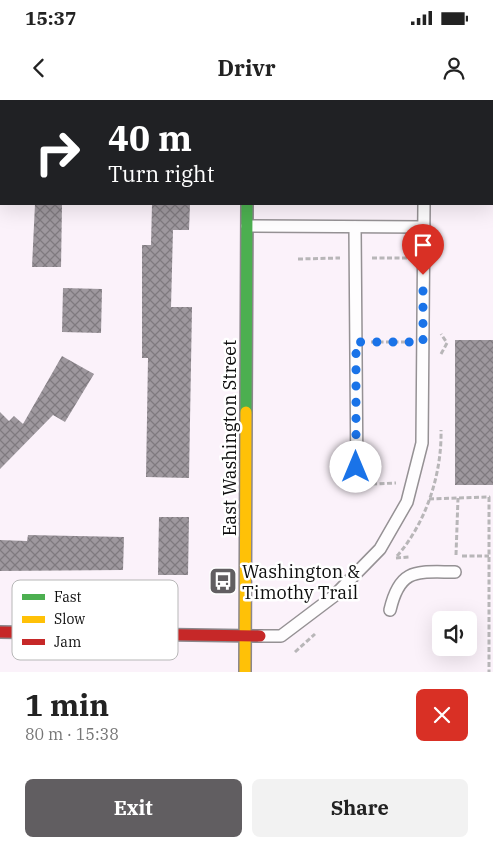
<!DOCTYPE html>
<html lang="en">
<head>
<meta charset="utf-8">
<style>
  :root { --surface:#fff; --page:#f2f2f2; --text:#222; --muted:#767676; --accent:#615e61 }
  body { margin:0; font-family:"IBM Plex Serif",serif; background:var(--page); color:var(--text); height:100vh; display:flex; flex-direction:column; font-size:19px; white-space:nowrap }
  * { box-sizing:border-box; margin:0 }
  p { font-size:16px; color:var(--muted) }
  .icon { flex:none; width:28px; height:28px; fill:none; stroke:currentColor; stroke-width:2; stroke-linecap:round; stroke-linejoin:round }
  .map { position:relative; height:572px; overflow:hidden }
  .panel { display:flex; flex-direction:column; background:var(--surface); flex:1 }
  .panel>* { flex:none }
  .hud { position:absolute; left:0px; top:0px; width:494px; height:105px; box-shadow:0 5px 20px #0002; background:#202124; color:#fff; overflow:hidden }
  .tools { position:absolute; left:432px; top:511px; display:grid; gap:10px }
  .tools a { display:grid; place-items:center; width:45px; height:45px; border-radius:8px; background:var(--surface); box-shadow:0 5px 20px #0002; font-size:25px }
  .pin { position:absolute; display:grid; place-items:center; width:42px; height:42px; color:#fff; margin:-51px -21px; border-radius:50% 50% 50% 0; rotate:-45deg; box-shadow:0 0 5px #0007 }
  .pin .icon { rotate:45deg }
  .me { position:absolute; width:55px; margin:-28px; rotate:0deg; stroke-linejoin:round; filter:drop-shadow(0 0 4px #0008) }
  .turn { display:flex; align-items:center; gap:18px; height:105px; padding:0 25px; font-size:22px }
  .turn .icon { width:65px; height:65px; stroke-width:2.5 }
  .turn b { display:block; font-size:35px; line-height:42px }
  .round { display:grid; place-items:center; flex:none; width:52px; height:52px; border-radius:8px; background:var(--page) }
  .overview { display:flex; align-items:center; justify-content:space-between; height:85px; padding:0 25px }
  h1 { font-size:30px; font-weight:700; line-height:38px }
  .primary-button { display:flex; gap:10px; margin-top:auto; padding:10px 25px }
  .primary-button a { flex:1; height:58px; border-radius:8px; background:var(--accent); color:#fff; font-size:20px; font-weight:700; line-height:58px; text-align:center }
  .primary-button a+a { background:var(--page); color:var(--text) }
  .status { display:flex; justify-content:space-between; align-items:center; height:35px; padding:0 25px; background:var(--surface); direction:ltr }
  .status svg { height:14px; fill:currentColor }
  header { display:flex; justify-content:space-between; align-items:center; height:65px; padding:0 25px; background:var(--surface); font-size:22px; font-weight:700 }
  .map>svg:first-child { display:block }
</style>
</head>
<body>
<div class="status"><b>15:37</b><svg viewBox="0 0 49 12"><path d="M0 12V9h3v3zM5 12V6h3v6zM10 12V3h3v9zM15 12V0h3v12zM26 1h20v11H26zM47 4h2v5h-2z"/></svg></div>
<header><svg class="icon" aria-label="back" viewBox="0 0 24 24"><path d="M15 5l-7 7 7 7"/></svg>Drivr<svg class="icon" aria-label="person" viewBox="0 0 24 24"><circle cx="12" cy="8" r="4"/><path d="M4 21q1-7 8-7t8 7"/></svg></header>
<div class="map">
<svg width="493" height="572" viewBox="0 0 493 572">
  <defs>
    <pattern id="building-cross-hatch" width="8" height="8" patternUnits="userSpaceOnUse" patternTransform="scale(1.25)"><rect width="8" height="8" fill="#9e989e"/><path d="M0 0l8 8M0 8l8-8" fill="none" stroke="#7f7a7f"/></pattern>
  </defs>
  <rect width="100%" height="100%" fill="#fbf2fa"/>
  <g fill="url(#building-cross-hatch)">
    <path d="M35,104H62L61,167H32Z"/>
    <path d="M152,104H190L189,130H173L171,207H192L189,378L146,377L148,258H142V145H151Z"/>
    <path d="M63,188L102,189L101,233L62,232Z"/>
    <rect x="455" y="240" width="38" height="145"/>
    <path d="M62,256L94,274L65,322L53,315L0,369V312L9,321L14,316L23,324Z"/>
    <path d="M159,417H189L188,475H158Z"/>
    <path d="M28,435L124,437L123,470L0,471V440L27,441Z"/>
  </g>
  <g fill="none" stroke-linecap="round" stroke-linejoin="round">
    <defs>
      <g id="lane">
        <path d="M425,1V0"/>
        <path d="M247,126L424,127"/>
        <path d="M355,127L357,385"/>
        <path d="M390,510C400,467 417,472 455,472"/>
        <path d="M260,536H281L334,496L380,449L407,402L422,343L424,104"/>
      </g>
      <path id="fast" d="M246,312L247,104"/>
      <g id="slow">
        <path d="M264,0V1"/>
        <path d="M245,572L246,312"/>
      </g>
      <path id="jam" d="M0,532L260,536"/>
    </defs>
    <use href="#lane" stroke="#959194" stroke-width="14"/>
    <use href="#fast" stroke="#8b878b" stroke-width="14"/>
    <use href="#slow" stroke="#8b878b" stroke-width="14"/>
    <use href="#jam" stroke="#8b878b" stroke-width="14"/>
    <g stroke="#b8b6b8" stroke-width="3" stroke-dasharray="5 2.5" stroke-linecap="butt">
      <path d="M372,158H408"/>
      <path d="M298,159L340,158"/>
      <path d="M371,242H408"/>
      <path d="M441,254L447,243L441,234"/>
      <path d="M372,384L396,383"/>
      <path d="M429,399L489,397V572"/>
      <path d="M456,455L458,398"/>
      <path d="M397,456C426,423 442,374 441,330"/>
      <path d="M462,456H489"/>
      <path d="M396,458L409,457"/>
      <path d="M295,552L315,534"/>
    </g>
    <use href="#lane" stroke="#fefdfe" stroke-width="11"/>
    <use href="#fast" stroke="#4caf50" stroke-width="11"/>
    <use href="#slow" stroke="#ffc107" stroke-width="11"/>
    <use href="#jam" stroke="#c62828" stroke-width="11"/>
  </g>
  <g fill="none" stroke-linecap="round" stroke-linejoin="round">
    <path stroke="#1a73e8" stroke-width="9" stroke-dasharray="0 16.2" d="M356,367V242H423V175"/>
  </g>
  <defs>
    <symbol id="bus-square" viewBox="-11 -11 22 22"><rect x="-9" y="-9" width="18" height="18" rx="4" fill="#615e61" stroke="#fff"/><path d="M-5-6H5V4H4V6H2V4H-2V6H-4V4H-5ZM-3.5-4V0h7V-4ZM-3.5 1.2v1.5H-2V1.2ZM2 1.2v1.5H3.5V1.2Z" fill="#fff"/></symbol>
  </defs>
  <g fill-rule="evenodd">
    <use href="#bus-square" x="207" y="465" width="32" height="32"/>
  </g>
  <g text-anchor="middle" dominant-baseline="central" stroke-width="5" stroke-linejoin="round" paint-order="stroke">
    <g font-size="18" fill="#0e0e0e" stroke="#fff">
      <text transform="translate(229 338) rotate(-90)">East Washington Street</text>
    </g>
    <g font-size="18" fill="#0e0e0e" stroke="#fff" text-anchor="start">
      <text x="242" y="471">Washington &amp;<tspan x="242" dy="21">Timothy Trail</tspan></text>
    </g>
  </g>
  <rect x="12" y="480" width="166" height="80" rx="8" fill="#fff" stroke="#b7b7b7" stroke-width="1"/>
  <rect x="22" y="494" width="23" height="6" fill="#4caf50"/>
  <rect x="22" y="516" width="23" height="7" fill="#ffc107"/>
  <rect x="22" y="539" width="23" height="6" fill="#c62828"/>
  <g font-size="14" fill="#0e0e0e">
    <text x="54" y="502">Fast</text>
    <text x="54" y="524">Slow</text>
    <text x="54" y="547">Jam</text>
  </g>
</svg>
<div class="tools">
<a><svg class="icon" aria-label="sound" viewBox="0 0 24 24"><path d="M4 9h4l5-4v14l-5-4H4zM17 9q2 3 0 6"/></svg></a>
</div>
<div class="pin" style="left:423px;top:175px;background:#d93025"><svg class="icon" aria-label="arrive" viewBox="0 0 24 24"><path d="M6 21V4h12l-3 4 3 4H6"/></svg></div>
<svg class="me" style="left:356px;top:367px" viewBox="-20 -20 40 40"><circle r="19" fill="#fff"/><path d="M0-13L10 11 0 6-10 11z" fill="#1a73e8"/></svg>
<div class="hud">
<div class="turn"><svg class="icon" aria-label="right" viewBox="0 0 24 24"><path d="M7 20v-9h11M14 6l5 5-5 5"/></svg><div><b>40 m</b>Turn right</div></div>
</div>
</div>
<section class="panel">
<div class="overview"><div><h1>1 min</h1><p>80 m · 15:38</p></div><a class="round" style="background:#d93025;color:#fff"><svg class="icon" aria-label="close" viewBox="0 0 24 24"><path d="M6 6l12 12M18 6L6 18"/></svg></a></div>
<div class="primary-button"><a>Exit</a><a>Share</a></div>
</section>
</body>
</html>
